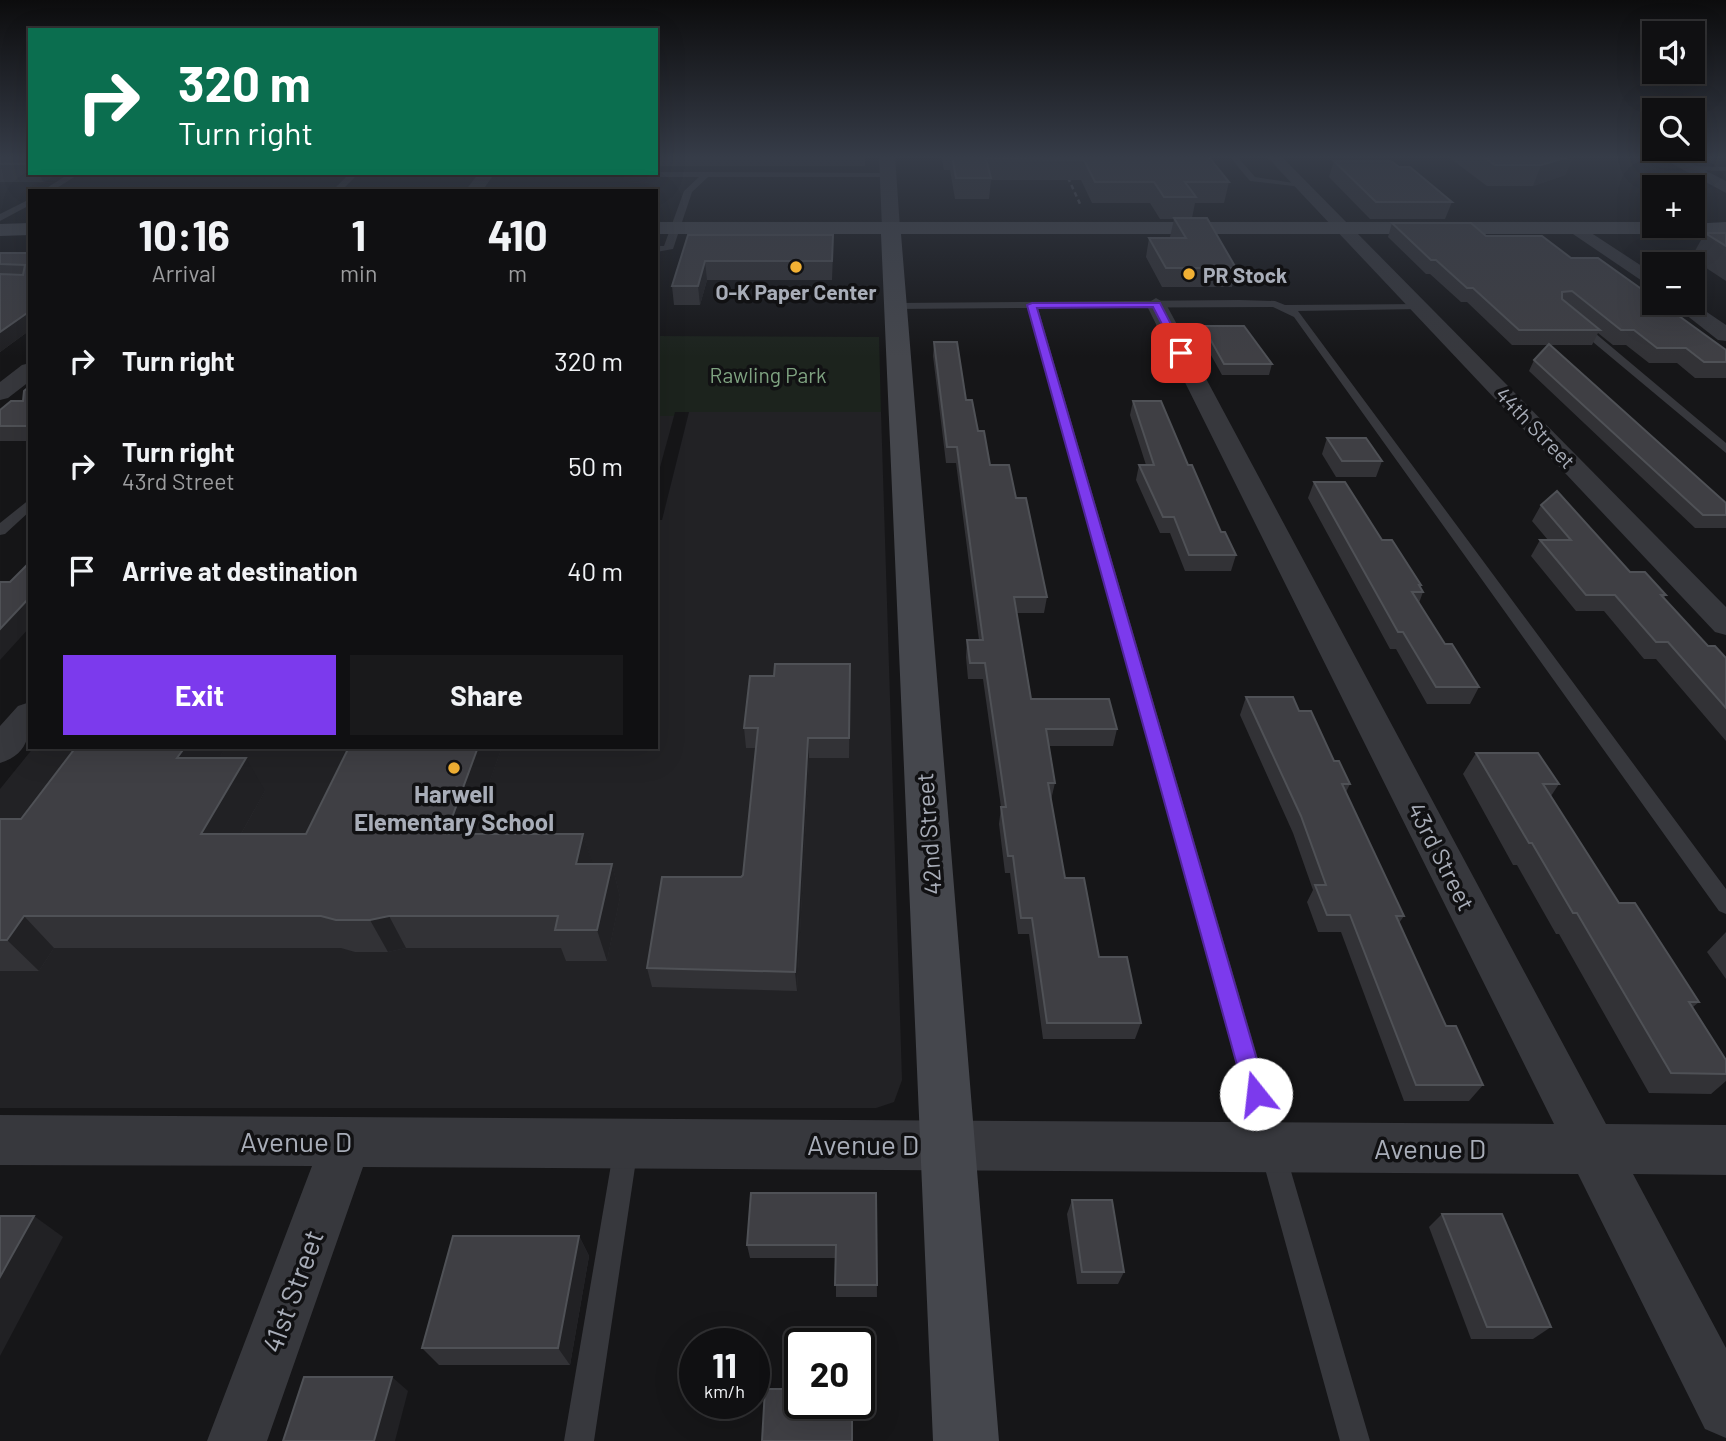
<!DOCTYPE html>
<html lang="en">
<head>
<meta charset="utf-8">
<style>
  :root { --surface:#101012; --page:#19191b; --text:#f1f3f6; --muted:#9c9d9f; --line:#303032; --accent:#7c3aed }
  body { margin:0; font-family:Barlow,sans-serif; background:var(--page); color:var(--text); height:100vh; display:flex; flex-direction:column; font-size:26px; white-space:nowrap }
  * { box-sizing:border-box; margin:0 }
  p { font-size:23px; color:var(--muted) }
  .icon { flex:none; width:38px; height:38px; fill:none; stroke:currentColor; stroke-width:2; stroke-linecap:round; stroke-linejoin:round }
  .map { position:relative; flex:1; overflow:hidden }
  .sheet { position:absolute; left:28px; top:189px; width:630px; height:560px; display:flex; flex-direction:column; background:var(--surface); border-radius:0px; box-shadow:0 7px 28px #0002,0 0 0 2px var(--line) }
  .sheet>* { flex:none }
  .top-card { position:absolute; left:28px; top:28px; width:630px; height:147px; border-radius:0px; box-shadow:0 7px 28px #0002,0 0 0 2px var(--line); background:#0b6e4f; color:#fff; overflow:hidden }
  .fabs { position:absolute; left:1642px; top:21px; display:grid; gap:14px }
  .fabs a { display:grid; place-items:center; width:63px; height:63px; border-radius:0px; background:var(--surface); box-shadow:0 7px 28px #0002,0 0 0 2px var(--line); font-size:35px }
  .speed { position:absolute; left:679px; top:1328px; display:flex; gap:14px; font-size:35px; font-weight:700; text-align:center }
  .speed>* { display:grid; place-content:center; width:91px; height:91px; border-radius:50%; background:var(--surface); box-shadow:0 7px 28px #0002,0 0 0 2px var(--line); line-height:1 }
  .speed small { font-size:18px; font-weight:400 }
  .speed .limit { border:4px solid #111; border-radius:10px; background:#fff; color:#111 }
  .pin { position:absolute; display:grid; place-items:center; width:60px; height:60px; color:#fff; margin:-30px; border-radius:14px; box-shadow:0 4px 10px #0006 }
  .me { position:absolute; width:77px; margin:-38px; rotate:344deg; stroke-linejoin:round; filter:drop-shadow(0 0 5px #0008) }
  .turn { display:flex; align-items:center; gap:24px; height:147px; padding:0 35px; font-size:32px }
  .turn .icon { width:91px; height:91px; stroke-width:2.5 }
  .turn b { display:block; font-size:49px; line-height:60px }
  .eta { display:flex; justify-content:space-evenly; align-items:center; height:119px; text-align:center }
  .eta b { font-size:42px; font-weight:700; line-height:49px }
  .cta { display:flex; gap:14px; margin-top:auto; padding:14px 35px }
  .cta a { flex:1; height:80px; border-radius:0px; background:var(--accent); color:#fff; font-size:28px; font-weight:700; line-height:80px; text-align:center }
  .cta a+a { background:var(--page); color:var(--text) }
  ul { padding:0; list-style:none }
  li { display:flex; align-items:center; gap:21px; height:105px; padding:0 35px }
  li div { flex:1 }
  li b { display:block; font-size:26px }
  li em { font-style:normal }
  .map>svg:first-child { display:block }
</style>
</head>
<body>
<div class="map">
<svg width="1726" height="1441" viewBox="0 0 1726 1441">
  <rect width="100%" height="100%" fill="#161618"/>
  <g fill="#222225">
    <path d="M689,412H881L902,1080L894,1102L876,1108H0V789L34,747H656V520H662Z"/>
    <path d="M656,416H674L656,482Z"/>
  </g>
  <path fill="#1c231d" d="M656,336L879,337L881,412H675L674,416H656Z"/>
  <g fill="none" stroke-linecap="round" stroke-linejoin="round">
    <g fill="#37383d" fill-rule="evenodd">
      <path d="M1229,156H1237L1255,177L1306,185L1302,187L1250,181Z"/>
      <path d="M1689,166L1726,167V171L1686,170Z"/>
      <path d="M707,172L888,173L892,175L888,177H708L692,192L673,249L656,252V246H664L684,191L699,177H355L341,191H332L346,177L76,176L52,191H42L70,173Z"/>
      <path d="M30,199V205L0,221V214Z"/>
      <path d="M1239,300L1275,301L1285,305L1424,304L1425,306L1420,309L1298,311L1726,889V914L1719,911L1294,317L1273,307L1038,308L1370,1441H1340L1028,308L896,309L891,306L896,303Z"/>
      <path d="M1575,323H1583L1726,443V453L1575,327Z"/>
      <path d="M30,499V511L5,534L0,535V523Z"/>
      <path d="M626,1135L635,1138L638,1147L594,1441H564L614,1147L617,1138Z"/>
    </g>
    <g fill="#37383d" fill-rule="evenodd">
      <path d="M879,156H895L900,228L891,233L882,228Z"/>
      <path d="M1266,156H1281L1726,607V635L1715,632Z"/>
      <path d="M1658,156H1677L1726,181V193Z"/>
      <path d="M479,173H495L482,191H465Z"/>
      <path d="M1576,223L1654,274V289L1570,232L1567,228Z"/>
      <path d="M1156,298L1166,304L1606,1124L1726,1125V1175L1633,1174L1726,1348V1438L1705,1429L1578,1174L363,1167L267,1441H207L312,1166L0,1165V1115L1554,1124L1146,304Z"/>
      <path d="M1692,302L1726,325V341L1718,340L1671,303Z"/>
      <path d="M30,363V381L8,398L0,400V382L22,365Z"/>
      <path d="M30,702C30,730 32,753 0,763V726L18,706Z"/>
    </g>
    <g fill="#45474d" fill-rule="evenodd">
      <path d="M656,222H1654V226L1726,222V234H901L999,1441H933L881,234H656Z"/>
      <path d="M30,223V235L0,236V224Z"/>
    </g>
    <path stroke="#4a4c52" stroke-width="2.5" stroke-dasharray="4.5 3.5" stroke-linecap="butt" d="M1058,156L1081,206"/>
  </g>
  <g fill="#323236">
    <path d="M0,156H30V173H60L43,182H0Z"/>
    <rect x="656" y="156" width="209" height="10"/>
    <path d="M941,156H1208L1229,182L1224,203H1195L1192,218L1236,268L1232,287H1162L1146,257L1149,238H1171L1170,237L1174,219H1160L1150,203H1092L1081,180H991L989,199H955L950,170H944Z"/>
    <path d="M1447,156H1574L1565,175L1533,186H1487Z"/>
    <path d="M1334,161L1399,167L1452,202L1445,219H1370L1329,177Z"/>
    <path d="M1392,223L1486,236L1571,258L1726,350V378H1695L1677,363H1649L1626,345H1613L1598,333L1592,345H1549L1726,503V528H1695L1529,371L1534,360L1548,345H1512L1467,302H1461L1430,274H1426L1388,237Z"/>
    <path d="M1705,233H1726V281L1691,258Z"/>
    <path d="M688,235L833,253L832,280H707L700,305H674L672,286Z"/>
    <path d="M0,253H30V330L0,352Z"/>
    <path d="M1203,326L1272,364L1269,375H1222L1201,337Z"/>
    <path d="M934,342L966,400L990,465L1016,498L1047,597L1044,613H1016L1031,699L1117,729L1113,746H1049L1055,783L1051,800L1065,878L1099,957L1141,1023L1135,1039H1043L1029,934H1018L1010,873H1005L999,824L1001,807L983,679H968L966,657L967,640H979L956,463H946L933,356Z"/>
    <path d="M30,386V441H0V410L23,401Z"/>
    <path d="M1133,401L1188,465L1221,532L1236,555L1231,571H1185L1170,533H1160L1136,480L1139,465H1146L1130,415Z"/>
    <path d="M1327,438L1382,461L1376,477H1336L1322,454Z"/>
    <path d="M1314,482L1382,540L1421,585L1420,588L1423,592L1419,603L1445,644L1479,687L1470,704H1427L1396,649H1390L1308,498Z"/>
    <path d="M1541,505L1630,572L1666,595L1664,598L1708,646L1726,658V741L1656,659H1644L1604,611H1576L1531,556L1540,540H1548L1532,521Z"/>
    <path d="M850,664L849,758H809L797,991L652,987L647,968L743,875L756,748H746L744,728L774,676Z"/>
    <path d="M1246,697L1299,711L1350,784L1346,792L1404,916L1399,923L1446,1026L1483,1085L1469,1101H1404L1341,932H1318L1307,902L1313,890L1293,833L1240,715Z"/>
    <path d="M226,747L219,758L265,791L241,834H306L347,753L342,747H502L471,834H583L592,864H612L620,897L607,961H566L561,948H406L388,952H355L341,948H54L39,971H0V819H21Z"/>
    <path d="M1476,753L1559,784L1551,796L1619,903L1699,1002L1693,1007L1726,1060V1081L1711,1094L1649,1093L1559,934H1556L1517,865H1513L1463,774Z"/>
    <path d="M1726,932V979L1707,952Z"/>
    <path d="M876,1193L877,1297H836V1258H750L747,1245Z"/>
    <path d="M1072,1200L1124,1272L1118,1284H1077L1067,1214Z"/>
    <path d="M1442,1214L1551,1327L1533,1339H1471L1429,1227Z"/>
    <path d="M579,1236L589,1256L570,1365H439L422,1348Z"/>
  </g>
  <g fill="#212124">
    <path d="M1572,156H1574L1565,175L1533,186L1541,165Z"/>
    <path d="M39,173H60L43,182Z"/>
    <path d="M705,261L707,280L700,305L698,286Z"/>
    <path d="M30,311V330L0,352V332Z"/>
    <path d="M30,597V627L0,660V629Z"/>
    <path d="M808,738L809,758L797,991L795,972Z"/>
    <path d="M185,747H226L199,791L177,758Z"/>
    <path d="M478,747H502L460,866L446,834Z"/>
    <path d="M246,758L265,791L223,866L201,834Z"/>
    <path d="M583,834L593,866L576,864Z"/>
    <path d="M612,864L620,897L607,961L597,930Z"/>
    <path d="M24,916L54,948L39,971L7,940Z"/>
    <path d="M389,916L406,948L388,952L370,920Z"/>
    <path d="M34,1216L63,1237L0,1356V1277Z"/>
    <path d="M579,1236L589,1256L570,1365L558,1348Z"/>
    <path d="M392,1377L408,1391L395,1441H374Z"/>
  </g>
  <g fill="#3f3f44" stroke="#4f5156" stroke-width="2">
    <rect x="0" y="156" width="30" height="8"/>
    <path d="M952,156H1208L1229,182H1185L1196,197H1164L1154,182H1095L1084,160L986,159L991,178H956Z"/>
    <path d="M1482,156H1572L1541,165H1495Z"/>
    <path d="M1334,161H1391L1399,167H1410L1452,202H1376Z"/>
    <path d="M1174,218H1207L1236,268H1166L1149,238H1186Z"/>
    <path d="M1392,223H1471L1486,236H1542L1571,258H1598L1654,298V303H1661L1726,350V362H1704L1686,348H1657L1634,330H1621L1572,291L1562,292V299L1600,330H1519L1473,288H1467L1436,260H1431Z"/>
    <path d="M1705,233H1726V246Z"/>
    <path d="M688,235H833L832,261H705L698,286H672Z"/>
    <path d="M0,253H30V311L0,332V274L23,275L25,265L0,264Z"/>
    <path d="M1203,326H1244L1272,364H1224Z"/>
    <path d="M934,342H957L966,400H972L978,431H984L990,465H1009L1016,498H1026L1047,597H1014L1031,699H1109L1117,729H1046L1055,783H1048L1065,878H1084L1099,957H1127L1141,1023H1047L1032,918H1021L1013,856H1008L1001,807H1006L985,663H970L967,640H983L957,447H947Z"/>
    <path d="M1549,344L1726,503V515H1703L1534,360Z"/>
    <path d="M30,386V426H0V410L11,401H23L24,391Z"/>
    <path d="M1133,401H1161L1188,465H1192L1221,532H1225L1236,555H1189L1174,517H1163L1139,465H1154Z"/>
    <path d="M1327,438H1366L1382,461H1342Z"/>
    <path d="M1314,482H1345L1382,540H1392L1421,585H1419L1423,592H1412L1445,644H1452L1479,687H1436L1403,632H1398Z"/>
    <path d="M1557,491L1630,572H1645L1666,595H1661L1708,646H1715L1726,658V708L1668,642H1656L1615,595H1586L1540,540H1571L1541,505Z"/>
    <path d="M30,562V597L0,629V582H10Z"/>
    <path d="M775,664H850L849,738H808L795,972L647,968L662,877H741L743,875L758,728H744L750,676H774Z"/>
    <path d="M1246,697H1293L1299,711H1311L1334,761H1339L1350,784H1342L1404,916H1396L1446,1026H1456L1483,1085H1416L1350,915H1327L1315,885H1326L1301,816Z"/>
    <path d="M76,747H185L177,758H246L201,834H306L349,747H478L446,834H583L576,864H612L597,930H555L558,916H389L370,920H336L321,916H24L7,940H0V819H21Z"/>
    <path d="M1476,753H1538L1559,784H1543L1619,903H1635L1699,1002H1689L1726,1060V1074L1671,1073L1577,913H1573L1532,843H1529Z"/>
    <path d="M751,1193H876L877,1285H835L836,1245H747Z"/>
    <path d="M1072,1200H1112L1124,1272H1082Z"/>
    <path d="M1442,1214H1502L1551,1327H1487Z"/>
    <path d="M0,1216H34L0,1277Z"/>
    <path d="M453,1236H579L558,1348H422Z"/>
    <path d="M304,1377H392L374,1441H283Z"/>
    <path d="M765,1389H800V1404H852V1441H762Z"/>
  </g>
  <linearGradient id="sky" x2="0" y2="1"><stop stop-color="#0c0c0d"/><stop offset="0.44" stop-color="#363c48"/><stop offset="1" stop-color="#363c48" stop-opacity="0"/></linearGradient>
  <rect width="1726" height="357" fill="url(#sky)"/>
  <path fill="#7c3aed" stroke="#51269a" stroke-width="2" d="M1032,303H1160L1186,353L1178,355L1153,307L1037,308L1267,1094L1263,1101L1256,1104L1248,1101L1245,1094L1027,305Z"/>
  <g fill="#f2b134" stroke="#111113" stroke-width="2.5">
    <circle cx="796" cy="267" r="7"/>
    <circle cx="1189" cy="274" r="7"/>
    <circle cx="454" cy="768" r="7"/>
  </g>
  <g text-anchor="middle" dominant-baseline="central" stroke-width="7" stroke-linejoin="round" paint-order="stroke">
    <g font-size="21" font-weight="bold" fill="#a8adb8" stroke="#111113" text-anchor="start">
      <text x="1203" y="274">PR Stock</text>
      <text x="796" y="291" text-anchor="middle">O-K Paper Center</text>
    </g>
    <g font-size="21" fill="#7fa381" stroke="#111113">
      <text x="768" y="374">Rawling Park</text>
    </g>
    <g font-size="21" fill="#a8adb8" stroke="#111113">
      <text transform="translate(1536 427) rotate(46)">44th Street</text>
    </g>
    <g font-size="24" font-weight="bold" fill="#a8adb8" stroke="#111113">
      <text x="454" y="793">Harwell<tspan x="454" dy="28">Elementary School</tspan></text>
    </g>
    <g font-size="24" fill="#a8adb8" stroke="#111113">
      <text transform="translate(928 834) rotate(-94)">42nd Street</text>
      <text transform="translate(1442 856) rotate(63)">43rd Street</text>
    </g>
    <g font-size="28" fill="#a8adb8" stroke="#111113">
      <text x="296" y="1141">Avenue D</text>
      <text x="863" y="1144">Avenue D</text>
      <text x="1430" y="1148">Avenue D</text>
      <text transform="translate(292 1291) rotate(-70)">41st Street</text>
    </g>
  </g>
</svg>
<div class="fabs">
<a><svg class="icon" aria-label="sound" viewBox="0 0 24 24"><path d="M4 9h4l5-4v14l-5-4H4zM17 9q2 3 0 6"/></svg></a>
<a><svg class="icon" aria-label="search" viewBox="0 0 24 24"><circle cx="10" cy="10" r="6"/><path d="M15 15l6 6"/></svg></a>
<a>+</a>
<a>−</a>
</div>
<div class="speed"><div>11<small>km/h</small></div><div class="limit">20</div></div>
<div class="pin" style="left:1181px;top:353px;background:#d93025"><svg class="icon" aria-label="arrive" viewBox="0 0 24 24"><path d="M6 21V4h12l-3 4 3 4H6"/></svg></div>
<svg class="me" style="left:1256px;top:1094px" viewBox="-20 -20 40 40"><circle r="19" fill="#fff"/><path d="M0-13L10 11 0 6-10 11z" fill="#7c3aed"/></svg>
<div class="top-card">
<div class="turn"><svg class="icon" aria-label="right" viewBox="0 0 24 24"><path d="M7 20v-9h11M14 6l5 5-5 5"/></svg><div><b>320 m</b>Turn right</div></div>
</div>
<section class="sheet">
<div class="eta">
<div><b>10:16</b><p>Arrival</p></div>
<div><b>1</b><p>min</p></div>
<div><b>410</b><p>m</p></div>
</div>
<ul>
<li><svg class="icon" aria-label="right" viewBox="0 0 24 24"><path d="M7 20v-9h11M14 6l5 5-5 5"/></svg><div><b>Turn right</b></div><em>320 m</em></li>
<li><svg class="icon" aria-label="right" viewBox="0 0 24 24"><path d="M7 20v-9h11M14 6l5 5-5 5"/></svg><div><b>Turn right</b><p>43rd Street</p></div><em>50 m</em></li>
<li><svg class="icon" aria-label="arrive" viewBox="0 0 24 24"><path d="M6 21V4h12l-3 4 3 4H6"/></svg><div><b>Arrive at destination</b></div><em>40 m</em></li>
</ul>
<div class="cta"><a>Exit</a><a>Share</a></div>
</section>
</div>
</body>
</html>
